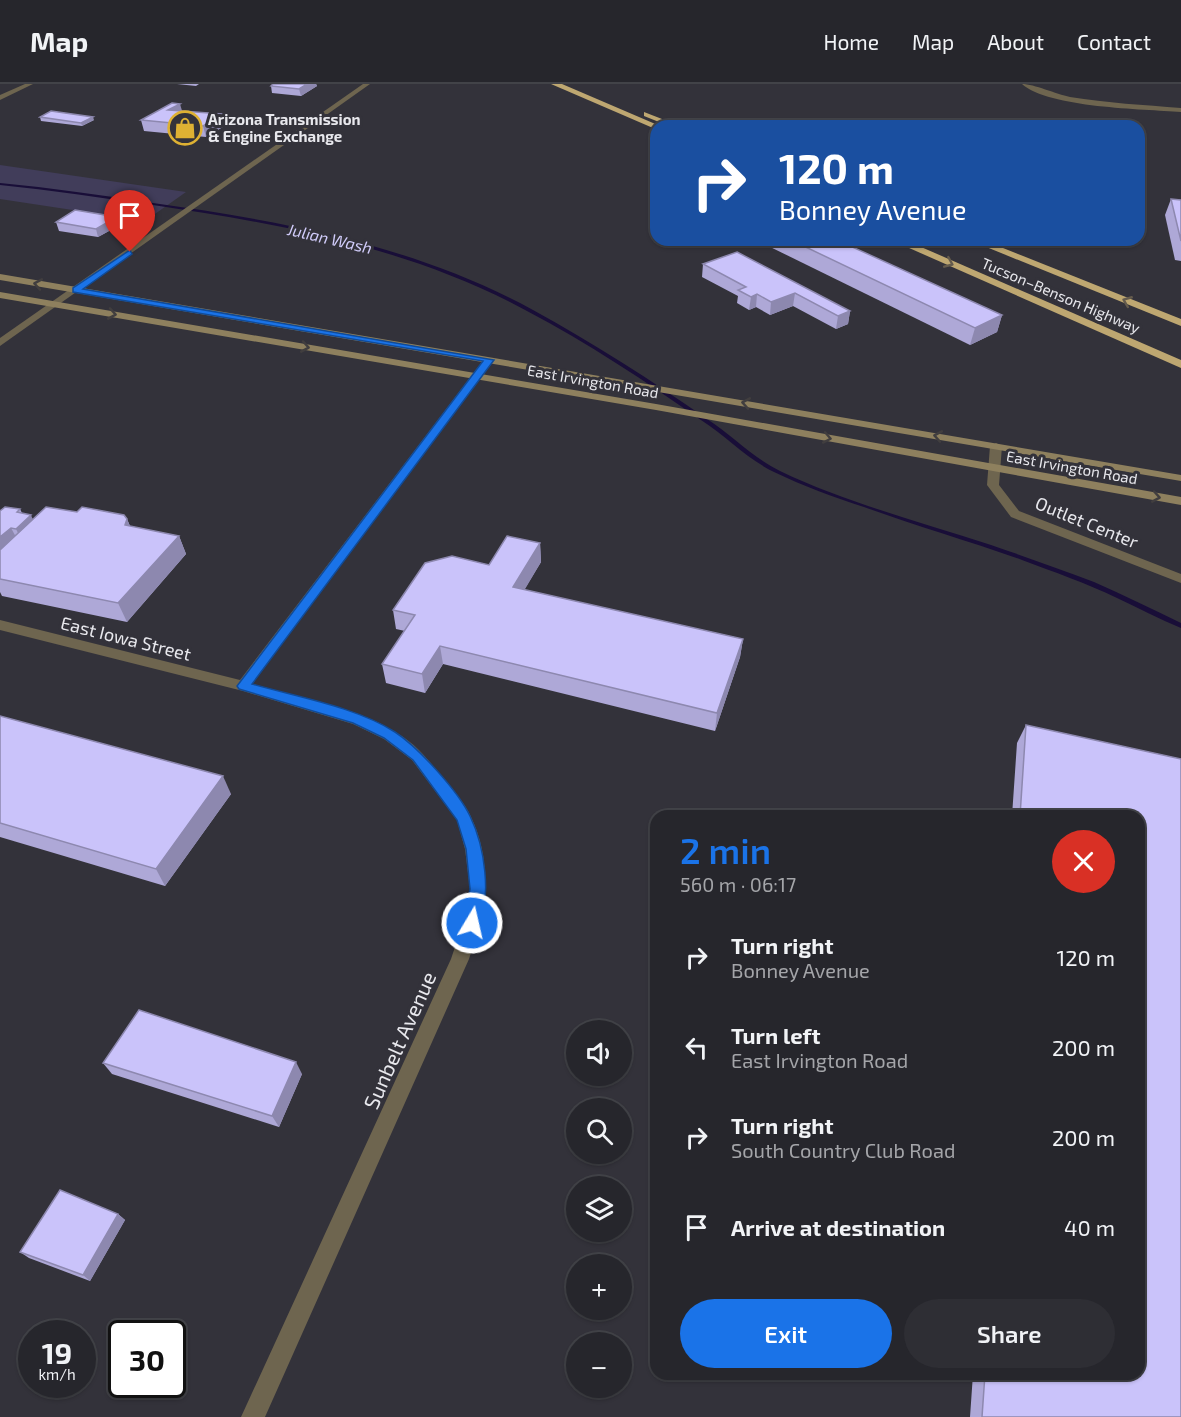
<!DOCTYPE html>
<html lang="en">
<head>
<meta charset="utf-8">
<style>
  :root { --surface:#26262c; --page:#2e2e34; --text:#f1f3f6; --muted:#a4a5a9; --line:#424348; --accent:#1a73e8 }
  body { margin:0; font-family:"Exo 2",sans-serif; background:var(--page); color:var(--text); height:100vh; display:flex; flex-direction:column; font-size:22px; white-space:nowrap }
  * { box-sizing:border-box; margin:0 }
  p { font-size:20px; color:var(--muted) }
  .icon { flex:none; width:33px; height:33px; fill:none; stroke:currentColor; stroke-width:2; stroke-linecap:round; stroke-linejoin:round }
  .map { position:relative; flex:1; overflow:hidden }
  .sheet { position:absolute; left:650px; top:726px; width:495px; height:570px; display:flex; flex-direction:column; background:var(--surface); border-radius:18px; box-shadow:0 2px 4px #0004,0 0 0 2px var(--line) }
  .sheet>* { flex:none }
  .hud { position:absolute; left:650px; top:36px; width:495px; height:126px; border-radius:18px; box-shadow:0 2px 4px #0004,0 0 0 2px var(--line); background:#1a4fa0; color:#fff; overflow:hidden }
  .fabs { position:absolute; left:566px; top:936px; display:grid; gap:12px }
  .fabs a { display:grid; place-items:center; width:66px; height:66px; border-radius:50%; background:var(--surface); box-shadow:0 2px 4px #0004,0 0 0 2px var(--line); font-size:30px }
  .speed { position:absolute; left:18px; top:1236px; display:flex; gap:12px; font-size:30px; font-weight:700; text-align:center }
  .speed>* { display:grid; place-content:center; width:78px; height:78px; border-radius:50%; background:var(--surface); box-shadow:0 2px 4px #0004,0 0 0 2px var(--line); line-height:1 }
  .speed small { font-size:15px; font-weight:400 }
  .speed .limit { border:3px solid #111; border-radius:9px; background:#fff; color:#111 }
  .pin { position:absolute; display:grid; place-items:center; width:51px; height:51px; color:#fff; margin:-62px -26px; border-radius:50% 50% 50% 0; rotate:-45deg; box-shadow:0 0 6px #0007 }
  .pin .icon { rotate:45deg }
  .me { position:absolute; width:66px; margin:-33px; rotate:9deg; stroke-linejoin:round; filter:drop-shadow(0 0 4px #0008) }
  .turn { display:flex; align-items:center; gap:21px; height:126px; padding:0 30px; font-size:27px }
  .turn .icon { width:78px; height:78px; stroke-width:2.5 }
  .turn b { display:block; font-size:42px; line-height:51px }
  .round { display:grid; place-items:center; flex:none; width:63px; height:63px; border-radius:32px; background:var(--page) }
  .head { display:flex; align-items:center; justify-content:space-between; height:102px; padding:0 30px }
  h1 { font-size:36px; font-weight:600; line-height:45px; color:var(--accent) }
  .primary-button { display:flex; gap:12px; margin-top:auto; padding:12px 30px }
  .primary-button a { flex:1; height:69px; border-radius:36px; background:var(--accent); color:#fff; font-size:24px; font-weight:600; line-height:69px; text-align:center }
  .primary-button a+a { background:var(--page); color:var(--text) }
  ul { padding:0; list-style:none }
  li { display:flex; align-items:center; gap:18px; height:90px; padding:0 30px }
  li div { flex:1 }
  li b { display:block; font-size:22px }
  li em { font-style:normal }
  header { display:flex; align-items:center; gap:36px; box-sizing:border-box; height:84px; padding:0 30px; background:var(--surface); border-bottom:2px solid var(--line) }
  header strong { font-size:28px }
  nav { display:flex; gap:33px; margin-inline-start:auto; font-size:21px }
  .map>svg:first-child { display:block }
</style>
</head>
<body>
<header>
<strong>Map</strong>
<nav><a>Home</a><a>Map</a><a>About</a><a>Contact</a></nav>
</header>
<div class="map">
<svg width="1181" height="1333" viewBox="0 0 1181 1333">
  <rect width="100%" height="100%" fill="#33323a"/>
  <path fill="#413d5a" d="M0,81L186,108L145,137L0,115Z"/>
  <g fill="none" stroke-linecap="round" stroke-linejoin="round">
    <path fill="#190e38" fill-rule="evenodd" d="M0,99C51,104 102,111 153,119C283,137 416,162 533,226C593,259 651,296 707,335C732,351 753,374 780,387C847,419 921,438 991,461C1026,473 1060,485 1094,498C1124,511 1152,525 1181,539V544C1159,535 1139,524 1117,514C1086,499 1054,488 1022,476C969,457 916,442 864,423C833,413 803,402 774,388C747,375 726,352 701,336C645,297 588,259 527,227C411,164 282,140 153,121C102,114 51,106 0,101Z"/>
    <g fill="#6e654f" fill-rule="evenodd">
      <path d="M25,0H33L0,16V11Z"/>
      <path d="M1022,0C1034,0 1056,10 1070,13C1107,19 1144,21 1181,24V28C1143,25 1049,24 1022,0Z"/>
      <path d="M485,274L494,276L252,600C299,613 348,623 391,646C414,657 429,676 444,696C453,707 465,719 471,733C494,781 485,827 469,875L265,1333H241L451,875L463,839L470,805L465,765L457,736L412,676L384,655L353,640L243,607L0,546V536L240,596Z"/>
      <path d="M996,359L1002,362L999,401L1019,427L1181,490V499L1011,433L987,401L990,362Z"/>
    </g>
    <path fill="#6e654f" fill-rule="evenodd" d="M363,0H370L0,262V254Z"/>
    <g fill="#8e805e" fill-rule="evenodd">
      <path d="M0,190L1181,391V397L0,196Z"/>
      <path d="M0,208L656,320L1181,413V421L656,326L0,214Z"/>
    </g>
    <g fill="#bea771" fill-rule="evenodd">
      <path d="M551,0H562L660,42L653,44Z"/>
      <path d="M644,28L680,42H669L644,32Z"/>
      <path d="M891,156H905L1181,276V284Z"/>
      <path d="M969,156H983L1181,235V242Z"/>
    </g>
  </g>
  <g fill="#aea8d7">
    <path d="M177,0H199L196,2Z"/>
    <path d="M273,0H316L317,2L301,12L272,9L271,2Z"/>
    <path d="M182,27L223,30L226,41L206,53L144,47L141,36Z"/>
    <path d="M40,33L94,36L82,42L41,37Z"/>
    <path d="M1171,115L1181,116V177L1175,176L1165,131Z"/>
    <path d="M56,138L120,141L98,153L59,147Z"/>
    <path d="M756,156H837L1002,231L997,248L970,261Z"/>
    <path d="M703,180L850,227L848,240L836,245L793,222L770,231L756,223L749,226L737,219L738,212L702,193Z"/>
    <path d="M20,425L22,429L33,435L77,428L127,435L130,442L179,452L186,470L127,538L2,512L0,508V427Z"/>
    <path d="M540,459L541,478L524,506L743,555L740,573L715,647L443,580L425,609L386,599L382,580L405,547L396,545L393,526L489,481Z"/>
    <path d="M0,632L231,710L165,802L0,753Z"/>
    <path d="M1026,641L1181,675V1333H970L973,1290H1138V732H1012L1017,659Z"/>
    <path d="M103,979L302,990L279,1043L112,990Z"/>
    <path d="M118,1130L125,1136L90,1197L29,1174L20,1168Z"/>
  </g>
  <g fill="#8d88af">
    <path d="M307,0H316L317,2L301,12L299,5Z"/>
    <path d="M180,20L183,30L168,26Z"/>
    <path d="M223,30L226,41L206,53L203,42Z"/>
    <path d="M93,33L94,36L82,42L81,39Z"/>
    <path d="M117,133L120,141L98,153L96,145Z"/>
    <path d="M795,209L793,222L770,231L771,218Z"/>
    <path d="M757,210L756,223L749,226L751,213Z"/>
    <path d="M850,227L848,240L836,245L838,232Z"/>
    <path d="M1002,231L997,248L970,261L975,244Z"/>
    <path d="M31,431L35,441L21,455L16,445Z"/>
    <path d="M127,435L135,454L125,441Z"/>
    <path d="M11,444L16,453L0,466V453Z"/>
    <path d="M179,452L186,470L127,538L118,519Z"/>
    <path d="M540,459L541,478L515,522L513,503Z"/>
    <path d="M743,555L740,573L715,647L717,629Z"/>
    <path d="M440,562L443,580L425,609L422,590Z"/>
    <path d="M223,692L231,710L165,802L156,785Z"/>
    <path d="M296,978L302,990L279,1043L272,1032Z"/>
    <path d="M118,1130L125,1136L90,1197L83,1191Z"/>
  </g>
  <g fill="#cac3fa" stroke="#8d88af" stroke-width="1.5">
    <path d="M273,0H307L299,5L271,2Z"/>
    <path d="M172,19L180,20L168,26L223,30L203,42L141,36Z"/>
    <path d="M51,27L93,33L81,39L40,33Z"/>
    <path d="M1171,115L1181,116V157Z"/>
    <path d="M75,126L117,133L96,145L56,138Z"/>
    <path d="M791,156H837L1002,231L975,244Z"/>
    <path d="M737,168L850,227L838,232L795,209L771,218L757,210L751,213L738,206L746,203L703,180Z"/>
    <path d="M5,423L20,425L17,428L31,431L16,445L11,444L0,453V427Z"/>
    <path d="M46,423L77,428L82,423L124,431L127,435L125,441L179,452L118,519L0,495V466Z"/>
    <path d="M507,452L540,459L513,503L743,555L717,629L440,562L422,590L382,580L415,531L393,526L425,479L452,472L489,481Z"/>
    <path d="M0,632L223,692L156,785L0,739Z"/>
    <path d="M1026,641L1181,675V1333H982L985,1290H1138V732H1020Z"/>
    <path d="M139,926L296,978L272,1032L103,979Z"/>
    <path d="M60,1106L118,1130L83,1191L20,1168Z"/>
  </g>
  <defs><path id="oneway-chevron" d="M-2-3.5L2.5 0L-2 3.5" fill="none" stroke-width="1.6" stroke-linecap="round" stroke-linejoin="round" transform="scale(1.5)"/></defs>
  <g stroke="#645b4d">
    <use href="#oneway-chevron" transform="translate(949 179) rotate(23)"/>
    <use href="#oneway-chevron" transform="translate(1127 217) rotate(-158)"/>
  </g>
  <g stroke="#413e3f">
    <use href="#oneway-chevron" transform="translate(38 200) rotate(-170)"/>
    <use href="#oneway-chevron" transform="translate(112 230) rotate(10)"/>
    <use href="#oneway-chevron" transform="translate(305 263) rotate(10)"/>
    <use href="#oneway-chevron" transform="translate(746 319) rotate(-170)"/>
    <use href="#oneway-chevron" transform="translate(938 352) rotate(-170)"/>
    <use href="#oneway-chevron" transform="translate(827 354) rotate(11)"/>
    <use href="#oneway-chevron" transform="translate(1156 413) rotate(10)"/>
  </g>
  <path fill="#1a73e8" stroke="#114b97" stroke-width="1.5" d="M130,166L132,170L83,205L494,276L252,600C297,613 356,623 395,648C418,663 458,707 470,732C485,763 492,813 478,844H467L464,839L470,805L466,765L457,736L413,676L384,654L353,639L239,605L237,602L483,277L73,208V204Z"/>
  <defs>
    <symbol id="shop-ring" viewBox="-11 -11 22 22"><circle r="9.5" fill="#33323a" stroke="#deb133" stroke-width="1.5"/><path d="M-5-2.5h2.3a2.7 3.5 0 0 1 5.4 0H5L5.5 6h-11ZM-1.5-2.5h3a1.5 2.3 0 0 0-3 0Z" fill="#deb133"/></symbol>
  </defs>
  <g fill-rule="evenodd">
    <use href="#shop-ring" x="166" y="25" width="38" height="38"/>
  </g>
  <g text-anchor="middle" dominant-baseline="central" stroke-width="6" stroke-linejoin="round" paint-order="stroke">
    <g font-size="15" font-weight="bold" fill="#e8e8ed" stroke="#33323a" text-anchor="start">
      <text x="208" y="35">Arizona Transmission<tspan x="208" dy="17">&amp; Engine Exchange</tspan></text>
    </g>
    <g font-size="15" fill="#e8e8ed" stroke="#33323a">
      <text transform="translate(1061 211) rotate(23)">Tucson–Benson Highway</text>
      <text transform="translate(593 297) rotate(10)">East Irvington Road</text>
      <text transform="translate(1072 383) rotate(10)">East Irvington Road</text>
    </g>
    <g font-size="16" font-style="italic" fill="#d1ccfa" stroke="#33323a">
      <text transform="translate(330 154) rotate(13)">Julian Wash</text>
    </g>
    <g font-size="18" fill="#e8e8ed" stroke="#33323a">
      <text transform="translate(1087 438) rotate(22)">Outlet Center</text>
      <text transform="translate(126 554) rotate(14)">East Iowa Street</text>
    </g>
    <g font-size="21" fill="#e8e8ed" stroke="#33323a">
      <text transform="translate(399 956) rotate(-66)">Sunbelt Avenue</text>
    </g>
  </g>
</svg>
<div class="fabs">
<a><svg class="icon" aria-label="sound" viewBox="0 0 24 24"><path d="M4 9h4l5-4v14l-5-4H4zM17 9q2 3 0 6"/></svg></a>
<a><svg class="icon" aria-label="search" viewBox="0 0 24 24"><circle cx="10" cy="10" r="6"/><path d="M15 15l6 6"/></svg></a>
<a><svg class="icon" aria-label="layers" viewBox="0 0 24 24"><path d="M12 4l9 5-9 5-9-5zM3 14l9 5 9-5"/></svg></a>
<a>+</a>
<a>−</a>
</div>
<div class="speed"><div>19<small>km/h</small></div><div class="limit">30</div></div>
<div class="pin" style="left:130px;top:168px;background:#d93025"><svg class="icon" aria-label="arrive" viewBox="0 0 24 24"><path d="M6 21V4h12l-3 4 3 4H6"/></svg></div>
<svg class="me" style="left:472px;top:839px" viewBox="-20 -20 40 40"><circle r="17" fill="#1a73e8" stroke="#fff" stroke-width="3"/><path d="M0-11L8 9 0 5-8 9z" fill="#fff"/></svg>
<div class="hud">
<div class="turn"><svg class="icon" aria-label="right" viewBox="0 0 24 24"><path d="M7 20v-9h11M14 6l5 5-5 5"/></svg><div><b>120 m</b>Bonney Avenue</div></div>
</div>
<section class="sheet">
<div class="head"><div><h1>2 min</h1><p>560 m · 06:17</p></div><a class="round" style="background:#d93025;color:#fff"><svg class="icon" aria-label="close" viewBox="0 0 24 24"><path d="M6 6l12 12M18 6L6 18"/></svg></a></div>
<ul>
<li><svg class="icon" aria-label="right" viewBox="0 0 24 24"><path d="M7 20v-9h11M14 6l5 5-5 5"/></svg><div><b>Turn right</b><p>Bonney Avenue</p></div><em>120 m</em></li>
<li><svg class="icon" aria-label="left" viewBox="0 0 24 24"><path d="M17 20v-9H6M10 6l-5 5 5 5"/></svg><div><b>Turn left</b><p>East Irvington Road</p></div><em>200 m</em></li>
<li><svg class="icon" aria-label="right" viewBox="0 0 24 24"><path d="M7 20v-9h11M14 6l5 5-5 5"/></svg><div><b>Turn right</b><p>South Country Club Road</p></div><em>200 m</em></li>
<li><svg class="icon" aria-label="arrive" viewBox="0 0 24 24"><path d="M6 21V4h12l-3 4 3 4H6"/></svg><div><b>Arrive at destination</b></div><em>40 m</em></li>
</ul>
<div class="primary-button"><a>Exit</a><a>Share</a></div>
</section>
</div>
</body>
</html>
